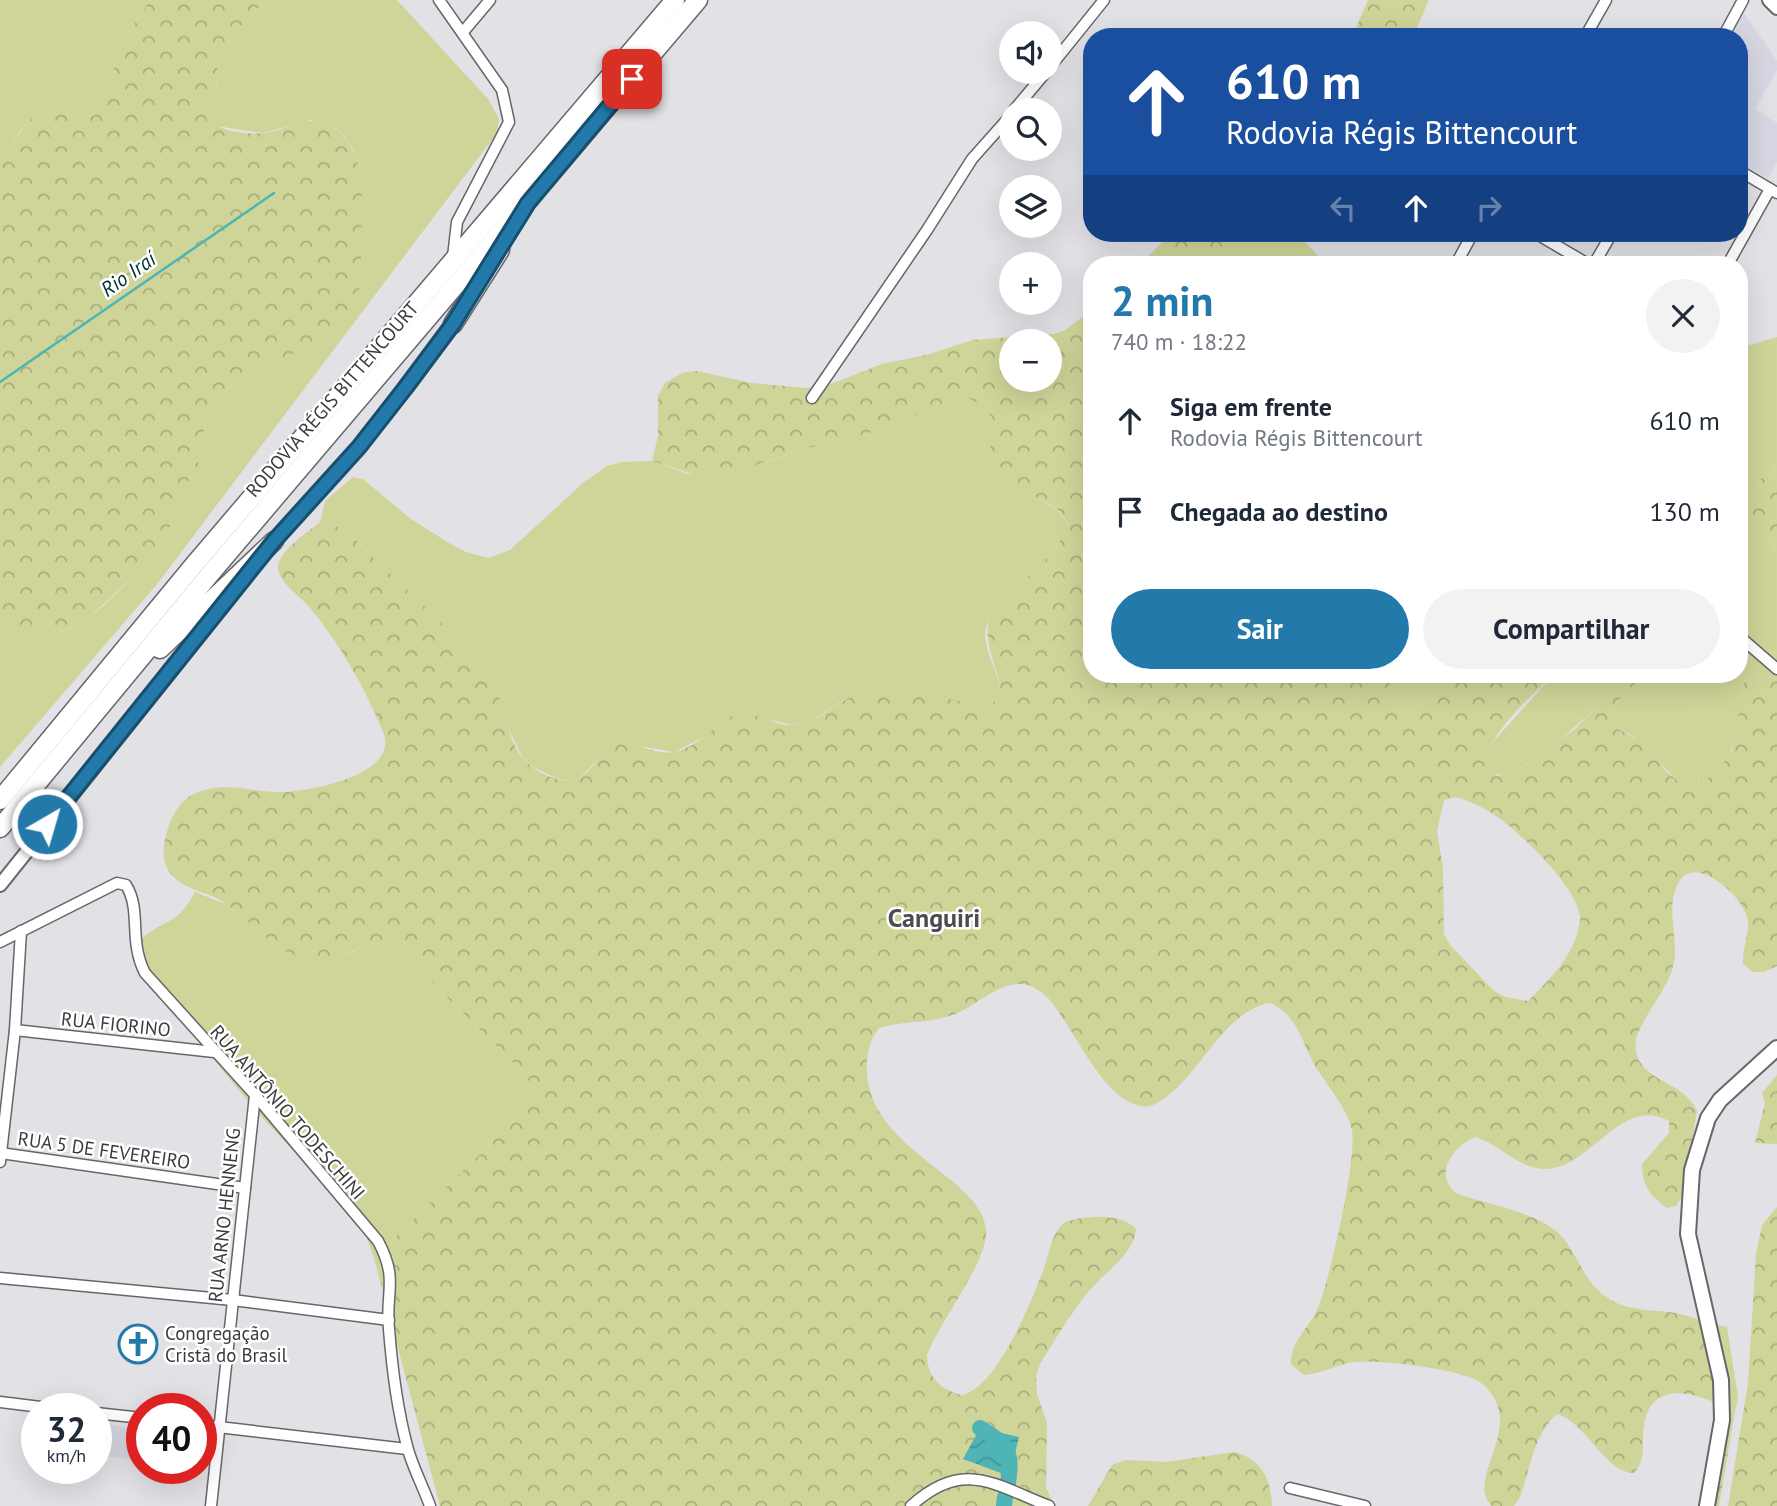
<!DOCTYPE html>
<html lang="pt">
<head>
<meta charset="utf-8">
<style>
  :root { --surface:#fff; --page:#f2f2f3; --text:#1f2937; --muted:#747a83; --accent:#2379a9 }
  body { margin:0; font-family:"PT Sans",sans-serif; background:var(--page); color:var(--text); height:100vh; display:flex; flex-direction:column; font-size:26px; white-space:nowrap }
  * { box-sizing:border-box; margin:0 }
  p { font-size:23px; color:var(--muted) }
  .icon { flex:none; width:38px; height:38px; fill:none; stroke:currentColor; stroke-width:2; stroke-linecap:round; stroke-linejoin:round }
  .map { position:relative; flex:1; overflow:hidden }
  .details { position:absolute; left:1083px; top:256px; width:665px; height:427px; display:flex; flex-direction:column; background:var(--surface); border-radius:28px; box-shadow:0 7px 28px #0002 }
  .details>* { flex:none }
  .banner { position:absolute; left:1083px; top:28px; width:665px; height:214px; border-radius:28px; box-shadow:0 7px 28px #0002; background:#1a4fa0; color:#fff; overflow:hidden }
  .fabs { position:absolute; left:999px; top:21px; display:grid; gap:14px }
  .fabs a { display:grid; place-items:center; width:63px; height:63px; border-radius:50%; background:var(--surface); box-shadow:0 7px 28px #0002; font-size:35px }
  .speed { position:absolute; left:21px; top:1393px; display:flex; gap:14px; font-size:35px; font-weight:700; text-align:center }
  .speed>* { display:grid; place-content:center; width:91px; height:91px; border-radius:50%; background:var(--surface); box-shadow:0 7px 28px #0002; line-height:1 }
  .speed small { font-size:18px; font-weight:400 }
  .speed .limit { border:10px solid #d22; background:#fff; color:#111 }
  .pin { position:absolute; display:grid; place-items:center; width:60px; height:60px; color:#fff; margin:-30px; border-radius:14px; box-shadow:0 4px 10px #0006 }
  .me { position:absolute; width:77px; margin:-38px; rotate:38deg; stroke-linejoin:round; filter:drop-shadow(0 0 5px #0008) }
  .turn { display:flex; align-items:center; gap:24px; height:147px; padding:0 28px; font-size:32px }
  .turn .icon { width:91px; height:91px; stroke-width:2.5 }
  .turn b { display:block; font-size:49px; line-height:60px }
  .lanes { display:flex; align-items:center; height:66px; padding:0 28px; background:#0003; justify-content:center; gap:35px; direction:ltr }
  .lanes .off { opacity:.35 }
  .round { display:grid; place-items:center; flex:none; width:74px; height:74px; border-radius:37px; background:var(--page) }
  .overview { display:flex; align-items:center; justify-content:space-between; height:119px; padding:0 28px }
  h1 { font-size:42px; font-weight:700; line-height:52px; color:var(--accent) }
  .primary-button { display:flex; gap:14px; margin-top:auto; padding:14px 28px }
  .primary-button a { flex:1; height:80px; border-radius:42px; background:var(--accent); color:#fff; font-size:28px; font-weight:700; line-height:80px; text-align:center }
  .primary-button a+a { background:var(--page); color:var(--text) }
  ul { padding:0; list-style:none }
  li { display:flex; align-items:center; gap:21px; height:91px; padding:0 28px }
  li div { flex:1 }
  li b { display:block; font-size:26px }
  li em { font-style:normal }
  .map>svg:first-child { display:block }
</style>
</head>
<body>
<div class="map">
<svg width="1777" height="1506" viewBox="0 0 1777 1506">
  <defs>
    <pattern id="forest-crowns" width="20" height="18" patternUnits="userSpaceOnUse" patternTransform="scale(1.75)"><rect width="20" height="18" fill="#cfd498"/><path d="M2 6a3 3 0 1 1 6 0M12 15a3 3 0 1 1 6 0" fill="none" stroke="#a9ad7d"/></pattern>
    <pattern id="water-waves" width="16" height="10" patternUnits="userSpaceOnUse" patternTransform="scale(1.75)"><rect width="16" height="10" fill="#4eb4b6"/><path d="M0 5q4-4 8 0t8 0" fill="none" stroke="#429495"/></pattern>
  </defs>
  <rect width="100%" height="100%" fill="#e2e1e6"/>
  <g fill="#d7d6e2">
    <path d="M1744,13L1777,61V70L1755,109L1777,123V162L1768,178L1740,162V37H1730Z"/>
    <path d="M103,1424L142,1429V1461L100,1456Z"/>
  </g>
  <g fill="#cfd498">
    <path d="M0,0H150L123,42L100,109L93,116C69,119 41,106 22,128C13,139 14,148 0,160Z"/>
    <path d="M266,0H397L488,99L499,119L497,133L158,583L0,767V632L29,637L64,631L86,620L103,606L143,568L166,537L183,491L198,465L208,406L234,382L296,352L324,334L359,295L362,185L353,149L345,137L336,128L311,120L263,133L216,126L206,119L216,93L218,58L222,45Z"/>
    <path d="M1252,233H1297L1325,264H1220Z"/>
    <path d="M1777,337V470L1740,490V348Z"/>
    <path d="M970,399L982,404L995,422C996,437 986,455 994,470C1010,495 1065,499 1068,529C1054,563 1015,582 994,613C992,617 987,623 986,627C981,648 1000,673 1001,695L994,703L981,705L881,691L845,699L808,723L794,725L770,720L702,738L674,752L615,742L580,778L570,781L558,779L533,767L523,758L510,732L431,615L351,535L341,528L320,522L325,501L353,477L363,479L411,519L449,543L466,552L488,558L510,550L583,483L607,466L622,462L652,461L688,474L763,463L804,449L885,429L951,400Z"/>
    <path d="M1740,512L1777,550V679L1753,672L1745,677C1736,716 1741,793 1678,781L1633,736L1611,725C1609,702 1630,689 1646,674H1740Z"/>
    <path d="M1391,674H1456L1431,700L1408,712L1397,709L1391,700Z"/>
    <path d="M1554,674H1628C1610,694 1509,801 1484,768L1485,755L1493,742Z"/>
    <path d="M195,892L228,905L285,951L348,954L369,943L386,942L402,953L525,1074C533,1087 535,1094 527,1108L374,1258L364,1231L342,1202L256,1111L149,981L140,941C165,916 176,928 195,892Z"/>
    <path d="M1711,1324L1727,1327L1738,1397L1735,1411L1714,1408Z"/>
  </g>
  <g fill="url(#forest-crowns)" fill-rule="evenodd">
    <path d="M150,0H266L222,45L218,59L216,93L206,119C225,134 256,137 279,130C289,127 299,121 310,121C344,119 359,156 362,185L361,269L359,295L354,306L324,334L296,352L234,382L208,406L198,465L183,491L166,537L143,568L86,620L64,631L29,637L0,632V160C13,148 15,137 25,125C41,105 72,119 93,116L100,109L123,42Z"/>
    <path d="M1368,0H1429L1413,37H1352Z"/>
    <path d="M1171,233H1252L1220,264H1141Z"/>
    <path d="M1092,310V674H1391V700L1397,709L1408,712L1431,700L1456,674H1554C1529,699 1488,732 1484,768L1497,776L1526,765L1575,729L1628,674H1646C1630,689 1609,702 1611,725L1644,743L1666,771L1678,781L1700,782L1714,775L1732,751L1745,677L1753,672L1777,679V966L1764,972H1753L1743,964C1742,949 1749,936 1748,921C1746,899 1696,852 1679,882C1666,905 1676,932 1675,956C1672,986 1646,1010 1636,1038C1630,1083 1683,1077 1697,1111L1682,1197L1676,1206L1667,1208C1650,1196 1642,1185 1642,1164L1669,1133V1121C1620,1094 1592,1169 1544,1169C1519,1169 1499,1144 1476,1137C1453,1145 1433,1175 1456,1193C1487,1205 1530,1210 1556,1231C1578,1250 1582,1282 1608,1298C1628,1312 1652,1309 1675,1313C1687,1315 1699,1320 1711,1324L1713,1402C1684,1389 1649,1386 1644,1426C1641,1443 1647,1460 1634,1473C1606,1474 1586,1422 1557,1414C1532,1436 1531,1470 1519,1499L1514,1506H1492C1463,1478 1531,1423 1481,1383C1463,1369 1379,1359 1355,1362C1337,1364 1322,1374 1304,1375L1291,1364C1290,1342 1309,1328 1318,1308C1330,1278 1357,1160 1352,1130C1347,1107 1327,1086 1315,1066C1302,1042 1297,1015 1270,1003C1221,1011 1195,1087 1153,1105C1145,1109 1135,1105 1127,1101C1095,1082 1073,1027 1048,998C1040,991 1032,984 1020,984C996,984 976,1006 955,1014C930,1024 904,1020 879,1028C869,1040 866,1057 867,1073C872,1154 990,1179 986,1235C983,1268 940,1321 927,1355C927,1378 942,1391 963,1395C998,1385 1030,1304 1043,1271C1050,1253 1050,1235 1065,1222C1085,1216 1120,1212 1136,1229C1134,1255 1105,1271 1090,1290C1071,1312 1055,1340 1040,1364L1036,1376L1037,1394L1047,1423L1046,1488L1055,1506H440L374,1258L527,1108C534,1094 533,1087 525,1074L402,953C362,926 354,965 314,960C276,956 255,923 226,904C210,892 190,892 175,878C163,868 162,853 165,839C169,822 178,800 196,793C226,780 255,793 285,792C315,790 400,774 383,732C365,688 341,646 311,609C303,598 278,582 278,568C278,551 308,532 320,522L341,528L351,535C397,583 453,627 491,682C506,705 505,734 521,756C531,769 551,780 567,781C590,782 598,752 615,742C635,740 653,756 674,752C700,747 716,722 739,712C759,713 776,727 796,725C820,722 836,701 858,694C896,682 943,700 981,705L994,702L1001,695C999,666 980,643 991,613L1053,552L1068,528C1065,494 995,496 990,459C988,447 995,435 995,422L982,405L970,399L951,400L885,429L804,449L729,474L702,477L652,461L658,436V396L665,383L682,373L697,371L752,383L818,389L882,364L926,355L973,340L1054,334L1065,330ZM1012,341H1050V380H1012ZM1455,797C1471,801 1485,808 1499,818C1521,834 1583,892 1580,921C1576,954 1550,979 1528,1001L1505,997L1494,991L1451,946L1444,934L1443,868L1437,831L1444,800Z"/>
    <path d="M1777,470V550L1740,512V490Z"/>
    <path d="M1777,1075V1144L1755,1143L1765,1103L1762,1093Z"/>
    <path d="M1777,1207V1506H1728L1748,1383L1756,1254L1762,1225Z"/>
    <path d="M1714,1408L1735,1411L1719,1506H1711Z"/>
    <path d="M1234,1452C1262,1459 1271,1479 1272,1506H1088L1112,1465L1126,1460L1166,1462Z"/>
  </g>
  <path fill="url(#water-waves)" d="M980,1428L1019,1437L1009,1476L963,1459Z"/>
  <g fill="none" stroke-linecap="round" stroke-linejoin="round">
    <path stroke="#4eb4b6" stroke-width="2.5" d="M0,382L274,193"/>
    <g stroke="#4eb4b6" stroke-width="16">
      <path d="M980,1428C1007,1445 1013,1450 1008,1483"/>
      <path d="M1004,1506L1005,1497"/>
    </g>
    <defs>
      <g id="minor">
        <path d="M439,0L502,90L509,122L457,222L453,257"/>
        <path d="M463,32L490,0"/>
        <path d="M1585,37L1606,0"/>
        <path d="M1723,37L1743,0"/>
        <path d="M1050,67L1104,0"/>
        <path d="M1014,110L1046,72"/>
        <path d="M1740,171L1777,193"/>
        <path d="M1535,233L1588,264"/>
        <path d="M1456,264L1473,233"/>
        <path d="M1594,264L1612,233"/>
        <path d="M1728,264L1770,189"/>
        <path d="M812,398L927,230L972,159L1012,114"/>
        <path d="M1740,637L1777,669"/>
        <path d="M0,942L117,883L126,885C142,911 128,940 145,973L255,1095L378,1241C399,1280 385,1292 389,1329C392,1368 397,1408 407,1446C412,1466 423,1486 430,1506"/>
        <path d="M15,1030L214,1052"/>
        <path d="M0,1153L245,1188"/>
        <path d="M0,1162L15,1030L21,931"/>
        <path d="M0,1278L233,1300L389,1320"/>
        <path d="M0,1402L57,1409"/>
        <path d="M96,1413L142,1418"/>
        <path d="M201,1425L407,1449"/>
        <path d="M1290,1488L1365,1506"/>
        <path d="M211,1506L255,1095"/>
        <path d="M911,1506C963,1459 993,1484 1049,1506"/>
      </g>
      <g id="tertiary">
        <path d="M1769,0L1777,8"/>
        <path d="M271,545L359,447L453,324"/>
        <path d="M0,885L247,576"/>
      </g>
      <path id="secondary" d="M1707,1506L1722,1420L1721,1380L1688,1234L1692,1170L1708,1118L1720,1100L1777,1048"/>
      <g id="motorway">
        <path d="M453,324L500,250"/>
        <path d="M160,649L274,541"/>
        <path d="M0,800L194,565L675,0"/>
        <path d="M0,828L210,574L698,0"/>
      </g>
    </defs>
    <use href="#minor" stroke="#66666b" stroke-width="13"/>
    <use href="#tertiary" stroke="#66666b" stroke-width="16"/>
    <use href="#secondary" stroke="#66666b" stroke-width="18"/>
    <use href="#motorway" stroke="#66666b" stroke-width="21"/>
    <use href="#minor" stroke="#fff" stroke-width="10"/>
    <use href="#tertiary" stroke="#fff" stroke-width="12"/>
    <use href="#secondary" stroke="#fff" stroke-width="14"/>
    <use href="#motorway" stroke="#fff" stroke-width="18"/>
  </g>
  <g fill="none" stroke-linecap="round" stroke-linejoin="round">
    <defs>
      <path id="route" d="M47,824L274,541L359,447L406,387L453,324L528,203L632,79"/>
    </defs>
    <use href="#route" stroke="#174f6e" stroke-width="18"/>
    <use href="#route" stroke="#2379a9" stroke-width="12"/>
  </g>
  <defs>
    <symbol id="church-ring" viewBox="-11 -11 22 22"><circle r="9.5" fill="#fff" stroke="#2379a9" stroke-width="1.5"/><path d="M-1.2-6h2.4v3.5h3.3v2.4h-3.3V6h-2.4V-.1h-3.3v-2.4h3.3Z" fill="#2379a9"/></symbol>
  </defs>
  <g fill-rule="evenodd">
    <use href="#church-ring" x="116" y="1322" width="44" height="44"/>
  </g>
  <g text-anchor="middle" dominant-baseline="central" stroke-width="5" stroke-linejoin="round" paint-order="stroke">
    <g font-size="19" fill="#3b3b3d" stroke="#fff">
      <text transform="translate(332 399) rotate(-49)">RODOVIA RÉGIS BITTENCOURT</text>
      <text transform="translate(116 1024) rotate(6)">RUA FIORINO</text>
      <text transform="translate(288 1112) rotate(49)">RUA ANTÔNIO TODESCHINI</text>
      <text transform="translate(104 1150) rotate(8)">RUA 5 DE FEVEREIRO</text>
      <text transform="translate(224 1215) rotate(-84)">RUA ARNO HENNENG</text>
    </g>
    <g font-size="19" fill="#3b3b3d" stroke="#fff" text-anchor="start">
      <text x="165" y="1333">Congregação<tspan x="165" dy="22">Cristã do Brasil</tspan></text>
    </g>
    <g font-size="21" font-style="italic" fill="#003334" stroke="#fff">
      <text transform="translate(128 274) rotate(-35)">Rio Iraí</text>
    </g>
    <g font-size="26" font-weight="bold" fill="#4c4c50" stroke="#fff">
      <text x="934" y="917">Canguiri</text>
    </g>
  </g>
</svg>
<div class="fabs">
<a><svg class="icon" aria-label="sound" viewBox="0 0 24 24"><path d="M4 9h4l5-4v14l-5-4H4zM17 9q2 3 0 6"/></svg></a>
<a><svg class="icon" aria-label="search" viewBox="0 0 24 24"><circle cx="10" cy="10" r="6"/><path d="M15 15l6 6"/></svg></a>
<a><svg class="icon" aria-label="layers" viewBox="0 0 24 24"><path d="M12 4l9 5-9 5-9-5zM3 14l9 5 9-5"/></svg></a>
<a>+</a>
<a>−</a>
</div>
<div class="speed"><div>32<small>km/h</small></div><div class="limit">40</div></div>
<div class="pin" style="left:632px;top:79px;background:#d93025"><svg class="icon" aria-label="arrive" viewBox="0 0 24 24"><path d="M6 21V4h12l-3 4 3 4H6"/></svg></div>
<svg class="me" style="left:47px;top:824px" viewBox="-20 -20 40 40"><circle r="17" fill="#2379a9" stroke="#fff" stroke-width="3"/><path d="M0-11L8 9 0 5-8 9z" fill="#fff"/></svg>
<div class="banner">
<div class="turn"><svg class="icon" aria-label="ahead" viewBox="0 0 24 24"><path d="M12 20V5M6 11l6-6 6 6"/></svg><div><b>610 m</b>Rodovia Régis Bittencourt</div></div>
<div class="lanes"><svg class="icon off" aria-label="left" viewBox="0 0 24 24"><path d="M17 20v-9H6M10 6l-5 5 5 5"/></svg><svg class="icon" aria-label="ahead" viewBox="0 0 24 24"><path d="M12 20V5M6 11l6-6 6 6"/></svg><svg class="icon off" aria-label="right" viewBox="0 0 24 24"><path d="M7 20v-9h11M14 6l5 5-5 5"/></svg></div>
</div>
<section class="details">
<div class="overview"><div><h1>2 min</h1><p>740 m · 18:22</p></div><a class="round"><svg class="icon" aria-label="close" viewBox="0 0 24 24"><path d="M6 6l12 12M18 6L6 18"/></svg></a></div>
<ul>
<li><svg class="icon" aria-label="ahead" viewBox="0 0 24 24"><path d="M12 20V5M6 11l6-6 6 6"/></svg><div><b>Siga em frente</b><p>Rodovia Régis Bittencourt</p></div><em>610 m</em></li>
<li><svg class="icon" aria-label="arrive" viewBox="0 0 24 24"><path d="M6 21V4h12l-3 4 3 4H6"/></svg><div><b>Chegada ao destino</b></div><em>130 m</em></li>
</ul>
<div class="primary-button"><a>Sair</a><a>Compartilhar</a></div>
</section>
</div>
</body>
</html>
